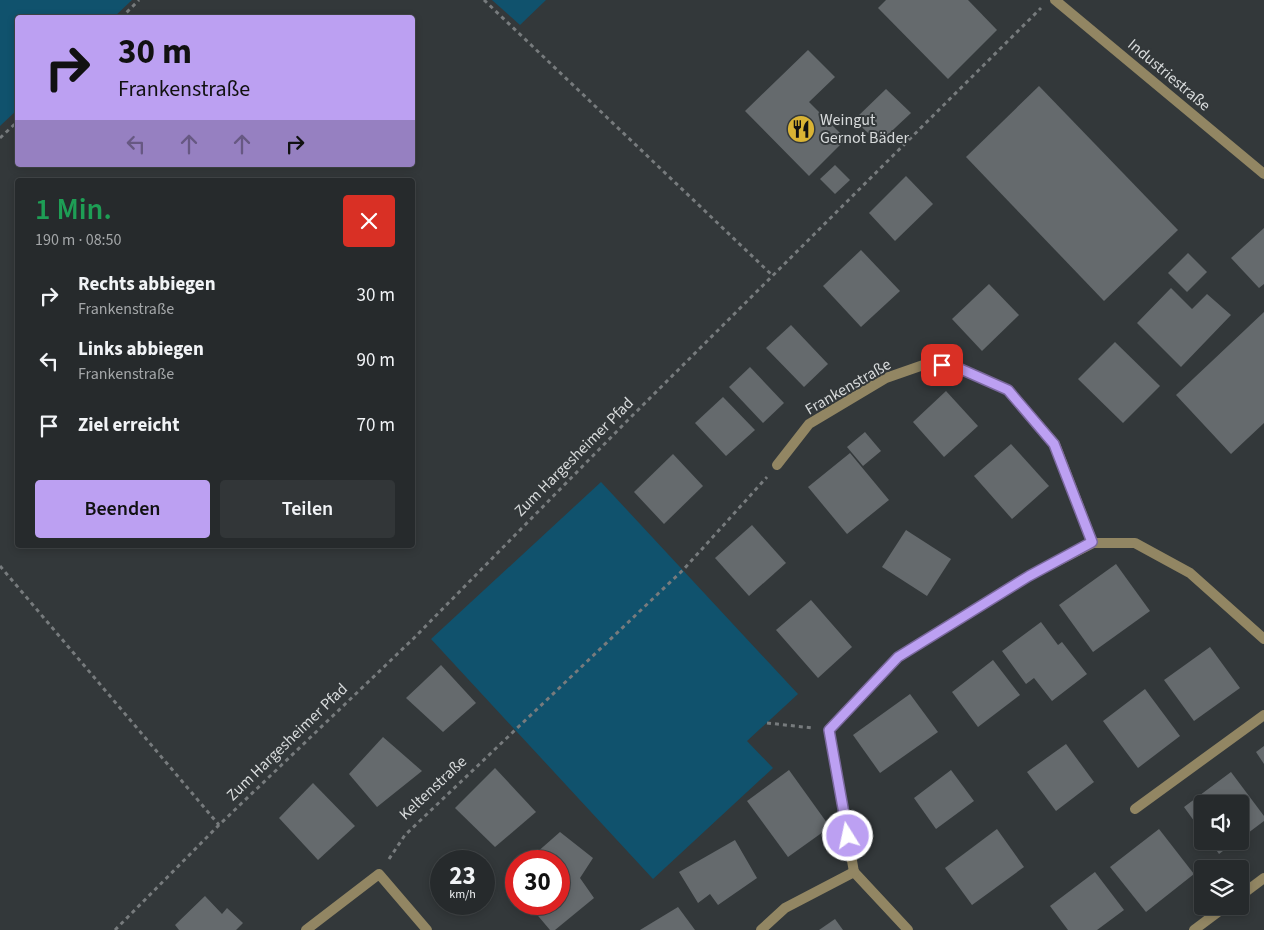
<!DOCTYPE html>
<html lang="de">
<head>
<meta charset="utf-8">
<style>
  :root { --surface:#262a2c; --page:#323638; --text:#f1f3f6; --muted:#a4a7a9; --line:#424648; --accent:#bca0f2 }
  body { margin:0; font-family:"Source Sans 3",sans-serif; background:var(--page); color:var(--text); height:100vh; display:flex; flex-direction:column; font-size:19px; white-space:nowrap }
  * { box-sizing:border-box; margin:0 }
  p { font-size:16px; color:var(--muted) }
  .icon { flex:none; width:28px; height:28px; fill:none; stroke:currentColor; stroke-width:2; stroke-linecap:round; stroke-linejoin:round }
  .map { position:relative; flex:1; overflow:hidden }
  .panel { position:absolute; left:15px; top:178px; width:400px; height:370px; display:flex; flex-direction:column; background:var(--surface); border-radius:5px; box-shadow:0 2px 8px #0003,0 0 0 1px var(--line) }
  .panel>* { flex:none }
  .guide { position:absolute; left:15px; top:15px; width:400px; height:152px; border-radius:5px; box-shadow:0 2px 8px #0003,0 0 0 1px var(--line); background:#bca0f2; color:#111; overflow:hidden }
  .controls { position:absolute; left:1194px; top:795px; display:grid; gap:10px }
  .controls a { display:grid; place-items:center; width:55px; height:55px; border-radius:5px; background:var(--surface); box-shadow:0 2px 8px #0003,0 0 0 1px var(--line); font-size:25px }
  .speed { position:absolute; left:430px; top:850px; display:flex; gap:10px; font-size:25px; font-weight:700; text-align:center }
  .speed>* { display:grid; place-content:center; width:65px; height:65px; border-radius:50%; background:var(--surface); box-shadow:0 2px 8px #0003,0 0 0 1px var(--line); line-height:1 }
  .speed small { font-size:12px; font-weight:400 }
  .speed .limit { border:8px solid #d22; background:#fff; color:#111 }
  .pin { position:absolute; display:grid; place-items:center; width:42px; height:42px; color:#fff; margin:-21px; border-radius:10px; box-shadow:0 2px 8px #0006 }
  .me { position:absolute; width:55px; margin:-28px; rotate:350deg; stroke-linejoin:round; filter:drop-shadow(0 0 4px #0008) }
  .turn { display:flex; align-items:center; gap:18px; height:105px; padding:0 20px; font-size:22px }
  .turn .icon { width:65px; height:65px; stroke-width:2.5 }
  .turn b { display:block; font-size:35px; line-height:42px }
  .lanes { display:flex; align-items:center; height:48px; padding:0 20px; background:#0003; justify-content:center; gap:25px; direction:ltr }
  .lanes .off { opacity:.35 }
  .round { display:grid; place-items:center; flex:none; width:52px; height:52px; border-radius:5px; background:var(--page) }
  .overview { display:flex; align-items:center; justify-content:space-between; height:85px; padding:0 20px }
  h1 { font-size:30px; font-weight:600; line-height:38px; color:#1e9e55 }
  .action { display:flex; gap:10px; margin-top:auto; padding:10px 20px }
  .action a { flex:1; height:58px; border-radius:5px; background:var(--accent); color:#111; font-size:20px; font-weight:600; line-height:58px; text-align:center }
  .action a+a { background:var(--page); color:var(--text) }
  ul { padding:0; list-style:none }
  li { display:flex; align-items:center; gap:15px; height:65px; padding:0 20px }
  li div { flex:1 }
  li b { display:block; font-size:19px }
  li em { font-style:normal }
  .map>svg:first-child { display:block }
</style>
</head>
<body>
<div class="map">
<svg width="1264" height="930" viewBox="0 0 1264 930">
  <rect width="100%" height="100%" fill="#33383a"/>
  <g fill="#10526d">
    <path d="M0,0H132L114,17L18,18L17,110L0,126Z"/>
    <path d="M492,0H546L520,25Z"/>
    <path d="M601,482L798,694L747,741L773,768L653,879L431,639Z"/>
  </g>
  <g fill="#656a6d">
    <path d="M886,0H968L997,30L948,79L878,8Z"/>
    <path d="M808,50L835,77L809,102L846,139L809,176L745,111Z"/>
    <path d="M1039,86L1178,230L1104,301L966,157Z"/>
    <path d="M886,89L911,113L879,143L854,120Z"/>
    <path d="M835,165L850,180L835,194L820,179Z"/>
    <path d="M906,176L933,204L895,241L869,213Z"/>
    <path d="M1264,228V284L1259,288L1231,258Z"/>
    <path d="M861,250L900,291L861,327L823,286Z"/>
    <path d="M1188,253L1207,272L1187,292L1168,273Z"/>
    <path d="M989,284L1019,315L982,351L952,319Z"/>
    <path d="M1171,288L1192,309L1207,294L1231,315L1181,367L1137,323Z"/>
    <path d="M1264,312V423L1231,454L1176,395Z"/>
    <path d="M791,325L828,364L804,387L766,348Z"/>
    <path d="M1115,342L1160,386L1123,423L1078,379Z"/>
    <path d="M750,367L784,403L763,423L729,387Z"/>
    <path d="M946,391L978,426L944,457L913,422Z"/>
    <path d="M723,397L755,430L726,456L695,423Z"/>
    <path d="M865,432L881,451L863,466L847,447Z"/>
    <path d="M1011,444L1049,486L1012,519L974,476Z"/>
    <path d="M850,453L889,500L847,534L808,487Z"/>
    <path d="M673,454L703,486L664,524L634,492Z"/>
    <path d="M752,525L786,563L749,596L715,558Z"/>
    <path d="M906,530L951,559L927,596L882,567Z"/>
    <path d="M1116,564L1150,611L1093,652L1059,605Z"/>
    <path d="M811,600L852,647L818,678L776,630Z"/>
    <path d="M1041,622L1058,645L1062,642L1087,674L1052,701L1034,678L1026,684L1002,651Z"/>
    <path d="M1210,647L1240,688L1194,721L1164,680Z"/>
    <path d="M993,660L1020,695L978,727L952,692Z"/>
    <path d="M441,665L476,703L443,732L406,698Z"/>
    <path d="M1145,689L1180,736L1138,768L1103,721Z"/>
    <path d="M910,694L938,732L880,773L853,735Z"/>
    <path d="M383,737L422,771L377,807L349,774Z"/>
    <path d="M1066,744L1094,782L1056,811L1027,772Z"/>
    <path d="M1264,746V764L1256,752Z"/>
    <path d="M495,768L536,812L495,847L455,808Z"/>
    <path d="M789,770L830,827L788,857L747,801Z"/>
    <path d="M951,770L974,801L936,829L914,798Z"/>
    <path d="M1231,772L1264,816V821L1240,839V804H1202V832L1184,807Z"/>
    <path d="M313,783L355,826L318,860L279,818Z"/>
    <path d="M997,829L1024,867L972,905L945,868Z"/>
    <path d="M1159,829L1194,874L1146,912L1110,867Z"/>
    <path d="M560,832L593,858L580,878L594,898L555,930H550L528,904H559V861H527Z"/>
    <path d="M735,840L757,878L718,905L710,894L698,903L679,872Z"/>
    <path d="M1210,841H1236L1219,854Z"/>
    <path d="M516,871V889L507,879Z"/>
    <path d="M1095,872L1124,910L1097,930H1068L1050,906Z"/>
    <path d="M205,896L222,914L227,908L243,923L236,930H179L175,925Z"/>
    <path d="M678,907L695,930H640Z"/>
    <path d="M835,919L843,930H819Z"/>
  </g>
  <g fill="none" stroke-linecap="round" stroke-linejoin="round">
    <g stroke="#777b7d" stroke-width="3" stroke-dasharray="4 4" stroke-linecap="butt">
      <path d="M484,0L773,276"/>
      <path d="M121,18L139,0"/>
      <path d="M0,138L18,121"/>
      <path d="M0,566L219,825"/>
      <path d="M767,723L813,728"/>
      <path d="M389,859L405,835L683,570L767,477"/>
      <path d="M115,930L219,825L414,638L628,420L1041,8"/>
    </g>
    <path stroke="#928663" stroke-width="10" d="M1135,809L1264,715"/>
    <g stroke="#928663" stroke-width="10">
      <path d="M1055,0L1264,174"/>
      <path d="M777,465L809,424L886,378L929,363L956,367L1008,390L1055,444L1093,543"/>
      <path d="M854,872L829,730L898,657L1029,576L1093,543H1135L1190,573L1264,639"/>
      <path d="M854,872L908,930"/>
      <path d="M1240,896L1264,878"/>
      <path d="M306,930L379,874L427,930"/>
      <path d="M761,930L785,908L854,872"/>
      <path d="M1194,930L1226,906"/>
    </g>
  </g>
  <g fill="none" stroke-linecap="round" stroke-linejoin="round">
    <defs>
      <path id="route" d="M848,836L829,730L898,657L1029,576L1092,542L1054,444L1008,390L956,367L942,365"/>
    </defs>
    <use href="#route" stroke="#7a689d" stroke-width="12"/>
    <use href="#route" stroke="#bca0f2" stroke-width="9"/>
  </g>
  <defs>
    <symbol id="restaurant-disc" viewBox="-11 -11 22 22"><circle r="9.5" fill="#d9b334" stroke="#33383a"/><path d="M-5-6h1v4h1v-4h1v4h1v-4h1v5L-1.5 .5V6h-2V.5L-5-1ZM5-6V6H3V1.5H1.5Q1.5-4 5-6Z" fill="#111"/></symbol>
  </defs>
  <g fill-rule="evenodd">
    <use href="#restaurant-disc" x="785" y="113" width="32" height="32"/>
  </g>
  <g text-anchor="middle" dominant-baseline="central" stroke-width="4" stroke-linejoin="round" paint-order="stroke">
    <g font-size="16" fill="#d8dbdc" stroke="#33383a">
      <text transform="translate(1169 75) rotate(40)">Industriestraße</text>
      <text transform="translate(848 387) rotate(-30)">Frankenstraße</text>
      <text transform="translate(574 457) rotate(-45)">Zum Hargesheimer Pfad</text>
      <text transform="translate(287 742) rotate(-44)">Zum Hargesheimer Pfad</text>
      <text transform="translate(433 788) rotate(-43)">Keltenstraße</text>
    </g>
    <g font-size="16" fill="#d8dbdc" stroke="#33383a" text-anchor="start">
      <text x="820" y="120">Weingut<tspan x="820" dy="18">Gernot Bäder</tspan></text>
    </g>
  </g>
</svg>
<div class="controls">
<a><svg class="icon" aria-label="sound" viewBox="0 0 24 24"><path d="M4 9h4l5-4v14l-5-4H4zM17 9q2 3 0 6"/></svg></a>
<a><svg class="icon" aria-label="layers" viewBox="0 0 24 24"><path d="M12 4l9 5-9 5-9-5zM3 14l9 5 9-5"/></svg></a>
</div>
<div class="speed"><div>23<small>km/h</small></div><div class="limit">30</div></div>
<div class="pin" style="left:942px;top:365px;background:#d93025"><svg class="icon" aria-label="arrive" viewBox="0 0 24 24"><path d="M6 21V4h12l-3 4 3 4H6"/></svg></div>
<svg class="me" style="left:848px;top:836px" viewBox="-20 -20 40 40"><circle r="17" fill="#bca0f2" stroke="#fff" stroke-width="3"/><path d="M0-11L8 9 0 5-8 9z" fill="#fff"/></svg>
<div class="guide">
<div class="turn"><svg class="icon" aria-label="right" viewBox="0 0 24 24"><path d="M7 20v-9h11M14 6l5 5-5 5"/></svg><div><b>30 m</b>Frankenstraße</div></div>
<div class="lanes"><svg class="icon off" aria-label="left" viewBox="0 0 24 24"><path d="M17 20v-9H6M10 6l-5 5 5 5"/></svg><svg class="icon off" aria-label="ahead" viewBox="0 0 24 24"><path d="M12 20V5M6 11l6-6 6 6"/></svg><svg class="icon off" aria-label="ahead" viewBox="0 0 24 24"><path d="M12 20V5M6 11l6-6 6 6"/></svg><svg class="icon" aria-label="right" viewBox="0 0 24 24"><path d="M7 20v-9h11M14 6l5 5-5 5"/></svg></div>
</div>
<section class="panel">
<div class="overview"><div><h1>1 Min.</h1><p>190 m · 08:50</p></div><a class="round" style="background:#d93025;color:#fff"><svg class="icon" aria-label="close" viewBox="0 0 24 24"><path d="M6 6l12 12M18 6L6 18"/></svg></a></div>
<ul>
<li><svg class="icon" aria-label="right" viewBox="0 0 24 24"><path d="M7 20v-9h11M14 6l5 5-5 5"/></svg><div><b>Rechts abbiegen</b><p>Frankenstraße</p></div><em>30 m</em></li>
<li><svg class="icon" aria-label="left" viewBox="0 0 24 24"><path d="M17 20v-9H6M10 6l-5 5 5 5"/></svg><div><b>Links abbiegen</b><p>Frankenstraße</p></div><em>90 m</em></li>
<li><svg class="icon" aria-label="arrive" viewBox="0 0 24 24"><path d="M6 21V4h12l-3 4 3 4H6"/></svg><div><b>Ziel erreicht</b></div><em>70 m</em></li>
</ul>
<div class="action"><a>Beenden</a><a>Teilen</a></div>
</section>
</div>
</body>
</html>
